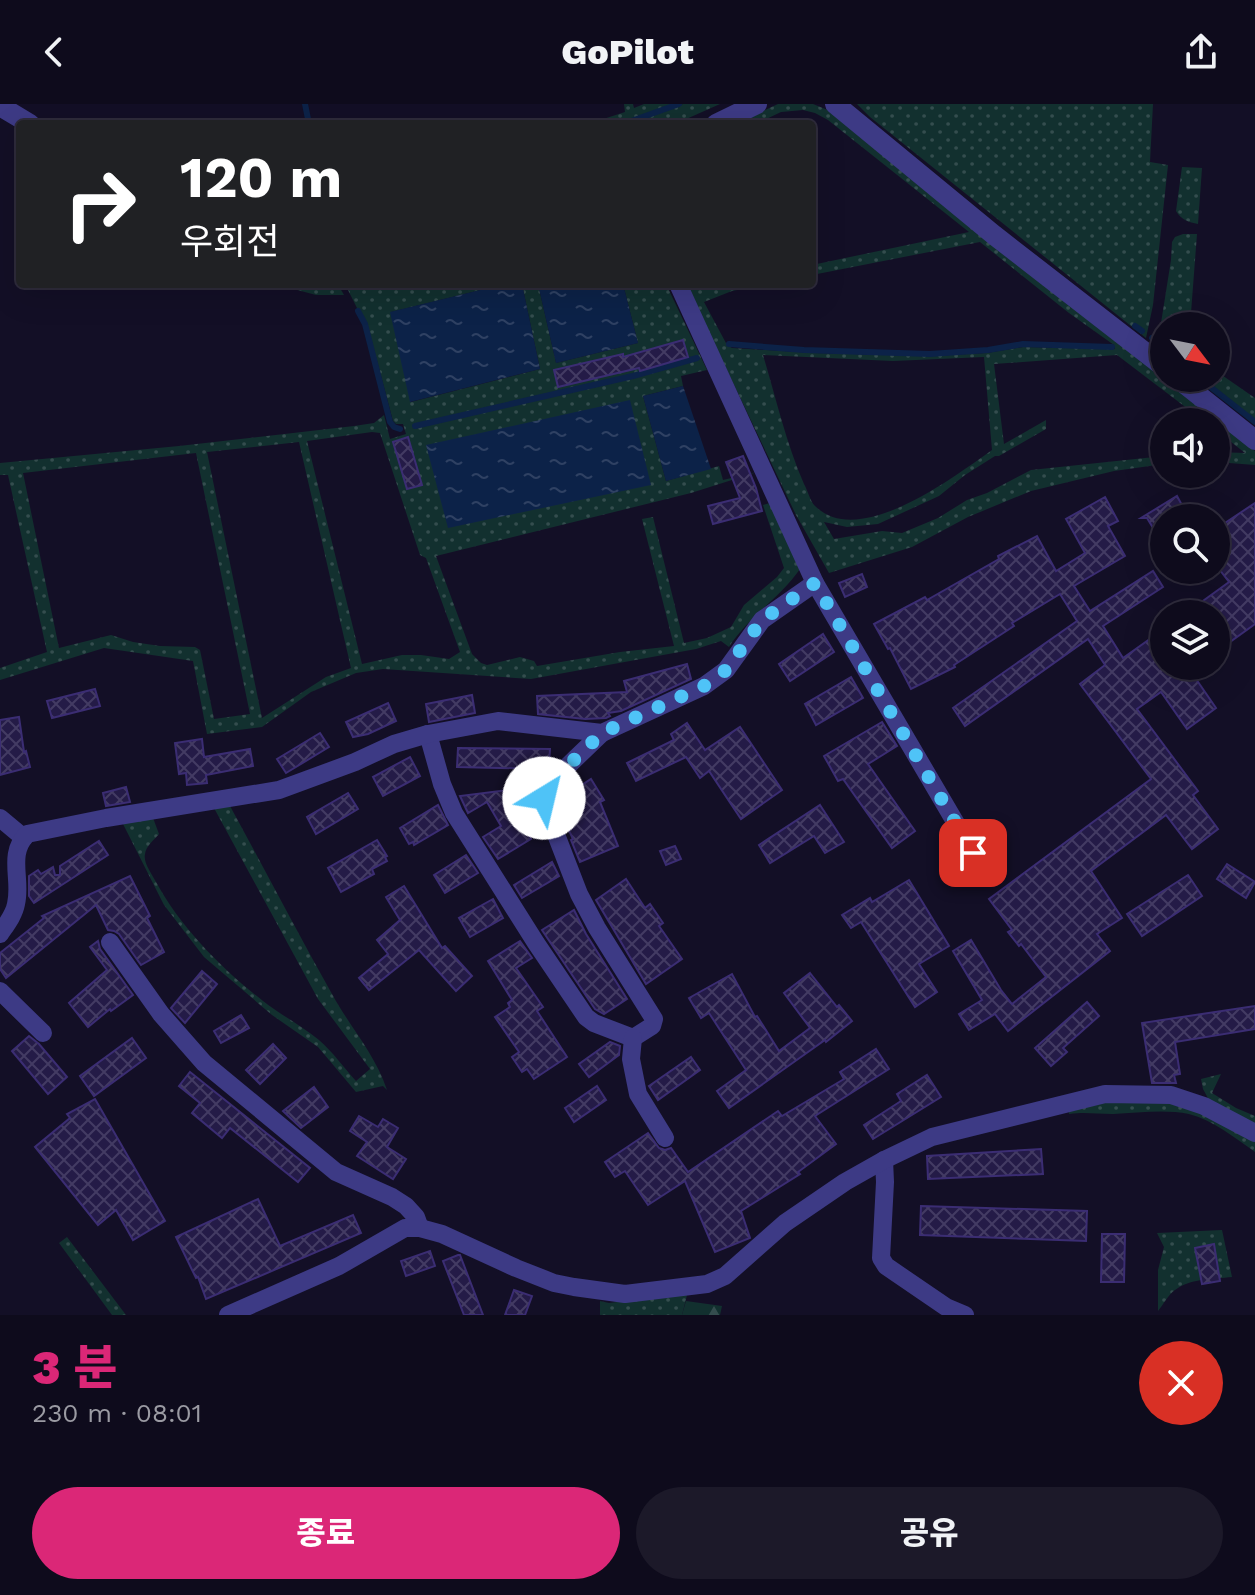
<!DOCTYPE html>
<html lang="ko">
<head>
<meta charset="utf-8">
<style>
  :root { --surface:#0e0b1c; --page:#1c1929; --text:#f1f3f6; --muted:#9b9ba3; --line:#2e2b3b; --accent:#db2777 }
  body { margin:0; font-family:"Work Sans","Noto Sans KR",sans-serif; background:var(--page); color:var(--text); height:100vh; display:flex; flex-direction:column; font-size:30px; white-space:nowrap }
  * { box-sizing:border-box; margin:0 }
  p { font-size:26px; color:var(--muted) }
  .icon { flex:none; width:44px; height:44px; fill:none; stroke:currentColor; stroke-width:2; stroke-linecap:round; stroke-linejoin:round }
  .map { position:relative; height:1211px; overflow:hidden }
  .sheet { display:flex; flex-direction:column; background:var(--surface); flex:1 }
  .sheet>* { flex:none }
  .top-card { position:absolute; left:16px; top:16px; width:800px; height:168px; border-radius:8px; box-shadow:0 8px 32px #0002,0 0 0 2px var(--line); background:#202124; color:#fff; overflow:hidden }
  .needle { width:52px; rotate:122deg }
  .fabs { position:absolute; left:1150px; top:208px; display:grid; gap:16px }
  .fabs a { display:grid; place-items:center; width:80px; height:80px; border-radius:50%; background:var(--surface); box-shadow:0 8px 32px #0002,0 0 0 2px var(--line); font-size:40px }
  .pin { position:absolute; display:grid; place-items:center; width:68px; height:68px; color:#fff; margin:-34px; border-radius:16px; box-shadow:0 4px 12px #0006 }
  .me { position:absolute; width:88px; margin:-44px; rotate:36deg; stroke-linejoin:round; filter:drop-shadow(0 0 6px #0008) }
  .turn { display:flex; align-items:center; gap:28px; height:168px; padding:0 32px; font-size:36px }
  .turn .icon { width:104px; height:104px; stroke-width:2.5 }
  .turn b { display:block; font-size:56px; line-height:68px }
  .round { display:grid; place-items:center; flex:none; width:84px; height:84px; border-radius:42px; background:var(--page) }
  .headline { display:flex; align-items:center; justify-content:space-between; height:136px; padding:0 32px }
  h1 { font-size:48px; font-weight:800; line-height:60px; color:var(--accent) }
  .cta { display:flex; gap:16px; margin-top:auto; padding:16px 32px }
  .cta a { flex:1; height:92px; border-radius:48px; background:var(--accent); color:#fff; font-size:32px; font-weight:800; line-height:92px; text-align:center }
  .cta a+a { background:var(--page); color:var(--text) }
  header { display:flex; justify-content:space-between; align-items:center; height:104px; padding:0 32px; background:var(--surface); font-size:36px; font-weight:800 }
  .map>svg:first-child { display:block }
</style>
</head>
<body>
<header><svg class="icon" aria-label="back" viewBox="0 0 24 24"><path d="M15 5l-7 7 7 7"/></svg>GoPilot<svg class="icon" aria-label="share" viewBox="0 0 24 24"><path d="M12 15V3M7 8l5-5 5 5M5 13v7h14v-7"/></svg></header>
<div class="map">
<svg width="1255" height="1211" viewBox="0 0 1255 1211">
  <defs>
    <pattern id="grass-dots" width="8" height="8" patternUnits="userSpaceOnUse" patternTransform="scale(2)"><rect width="8" height="8" fill="#12302f"/><path d="M2 2h.1M6 6h.1" fill="none" stroke="#344d4e" stroke-width="1.8" stroke-linecap="round"/></pattern>
    <pattern id="forest-firs" width="22" height="20" patternUnits="userSpaceOnUse" patternTransform="scale(2)"><rect width="22" height="20" fill="#12302f"/><path d="M5 1l3.5 6h-7zM16 11l3.5 6h-7z" fill="#344d4e"/></pattern>
    <pattern id="water-ripples" width="26" height="14" patternUnits="userSpaceOnUse" patternTransform="scale(2)"><rect width="26" height="14" fill="#0c2248"/><path d="M2 4q2-2 4 0t4 0M15 11q2-2 4 0t4 0" fill="none" stroke="#2f4163"/></pattern>
    <pattern id="building-cross-hatch" width="8" height="8" patternUnits="userSpaceOnUse" patternTransform="scale(2)"><rect width="8" height="8" fill="#241b47"/><path d="M0 0l8 8M0 8l8-8" fill="none" stroke="#433b63"/></pattern>
  </defs>
  <rect width="100%" height="100%" fill="#130f26"/>
  <g fill="url(#grass-dots)" fill-rule="evenodd">
    <path d="M624,0H633L634,4L644,0H675L619,20H588L625,8Z"/>
    <path d="M683,0H720L675,20H627Z"/>
    <path d="M778,0H813L835,9L1255,347V361L1216,358V348L1245,349L1216,326V318H1205L1117,251L994,260L1004,340L1046,316V325L999,352H995L965,371L939,392L878,420L847,423L824,418L834,435L882,427L902,429L938,414L967,396L987,389L1031,366L1164,352V360L1114,367L1031,387L968,413L912,443L829,469L796,411L686,180H694L697,185L720,180H768L732,187L704,198L727,241L732,244L814,249L932,252L987,249L1023,243L1115,245L1114,241L1069,209L980,138L812,171V161L969,128L828,16L815,9L803,6L781,8L756,20H736ZM763,251L893,257L984,253L992,346C955,372 859,446 815,402C810,397 808,387 804,380C786,339 776,294 763,251Z"/>
    <path d="M857,0H1153L1150,58L1168,61L1153,201L1146,234L870,13Z"/>
    <path d="M1182,63L1202,64L1198,120C1189,118 1181,116 1176,107Z"/>
    <path d="M1183,130H1197L1190,222H1164V242L1158,238L1171,156L1172,138L1175,133Z"/>
    <path d="M275,180H331L340,184L344,191H316Z"/>
    <path d="M345,180H505L391,208L411,298L540,265L522,180H538L556,259L638,239L623,180H666L707,266L681,272L683,282L643,292L666,377L719,362L723,376L757,368L691,389L436,452L472,550L481,559L487,561L520,553L534,557L537,562L620,548L674,542L642,415L653,413L684,539L707,534L731,523L744,501L777,473L784,464L763,401L770,399L800,465C780,494 748,513 729,543L721,537L696,545L531,575L383,565L356,569L311,588L262,623L207,630L193,557L104,544L0,576V564L47,548L8,371H0V359L179,342L354,322L374,319L384,311L390,335L406,330L403,320H396L393,317L367,219L361,212ZM697,253V256L634,274L416,323V320L633,271ZM372,328L380,329L420,451L426,454L460,548L449,555L421,551H402L362,560L307,337ZM299,338L351,564L326,573L262,614L207,348ZM196,349L250,610L214,615L200,546L195,543L160,542L133,538L111,531L59,544L23,369Z"/>
    <path d="M1216,267L1255,294V317L1201,274H1216Z"/>
    <path d="M230,702C264,764 297,828 332,890C350,923 375,950 387,986L383,982L356,988L318,943L272,911L204,853L164,801L122,718L153,714L159,730C154,736 146,742 145,750C143,759 152,770 156,778C181,824 222,865 263,897C281,911 302,922 319,936C333,948 344,964 356,977L370,965L318,895L214,704Z"/>
    <path d="M1221,970L1212,989L1236,1004L1255,1012V1022L1209,996L1203,985L1201,975Z"/>
    <path d="M1107,996L1169,999L1187,1002L1255,1035V1048C1235,1034 1213,1016 1189,1010C1165,1005 1137,1009 1113,1010C1097,1010 1085,1008 1069,1010V1006Z"/>
    <path d="M1222,1126L1232,1173C1213,1175 1191,1174 1175,1186C1168,1191 1163,1201 1158,1207V1166L1164,1143L1157,1129Z"/>
    <path d="M67,1133L126,1211H112L59,1139Z"/>
    <path d="M672,1191H687L682,1211H600V1197L609,1199Z"/>
  </g>
  <path fill="url(#forest-firs)" d="M686,1197L722,1202L720,1211H682Z"/>
  <g fill="url(#water-ripples)">
    <path d="M505,180H522L540,265L410,298L390,208Z"/>
    <path d="M538,180H623L638,239L556,259Z"/>
    <path d="M683,282L711,365L666,377L643,292Z"/>
    <path d="M630,296L651,381L448,424L426,341Z"/>
  </g>
  <g fill="none" stroke-linecap="round" stroke-linejoin="round">
    <g stroke="#0c2248" stroke-width="6">
      <path d="M305,0L309,20"/>
      <path d="M623,20L679,0"/>
      <path d="M358,207L365,220L390,318L394,323L400,325"/>
      <path d="M1135,222L1142,227"/>
      <path d="M1152,234L1164,244"/>
      <path d="M729,240L804,246L930,250L988,246L1023,240L1112,243"/>
      <path d="M1199,274L1255,318"/>
      <path d="M415,322L633,272L697,254"/>
    </g>
  </g>
  <g fill="url(#building-cross-hatch)" stroke="#3b2d73" stroke-width="2">
    <path d="M683,236L688,253L640,267L639,264L558,283L554,266L623,250V253Z"/>
    <path d="M408,333L422,381L407,385L393,338Z"/>
    <path d="M743,352L756,384L762,407L713,420L708,402L740,394L726,358Z"/>
    <path d="M1177,392L1189,414H1164V442L1147,414H1141Z"/>
    <path d="M1105,393L1118,417L1108,422L1125,452L1074,482L1090,507L1153,467L1163,483L1103,522L1123,554L1164,525V562H1187L1216,604L1187,625L1161,588L1137,605L1198,687L1193,691L1218,725L1192,745L1166,711L1091,767L1122,814L1097,830L1110,847L1008,927L995,910L969,926L959,910L982,896L953,847L971,836L1001,886L1012,900L1046,873L1021,840L1019,842L1008,828L1012,826L989,795L1151,675L1080,580L1105,561L1088,535L965,622L953,604L1077,517L1060,490L1012,519L1014,522L954,561L955,563L911,585L890,544L888,545L874,520L925,493L927,496L999,455L998,452L1037,432L1056,467L1085,449L1066,415Z"/>
    <path d="M1255,399V520L1216,548V510H1185L1229,478L1216,461V425Z"/>
    <path d="M862,470L867,483L845,493L839,479Z"/>
    <path d="M823,530L834,548L790,577L779,560Z"/>
    <path d="M687,560L691,575L621,607L608,609L610,612L606,614L585,615L538,610L537,592L627,588L624,577Z"/>
    <path d="M851,573L863,594L816,621L805,600Z"/>
    <path d="M95,585L100,602L52,614L47,597Z"/>
    <path d="M472,591L475,609L429,618L426,600Z"/>
    <path d="M388,599L396,617L368,630L353,633L346,618Z"/>
    <path d="M19,613L24,648L26,647L30,663L0,671V616Z"/>
    <path d="M882,618L897,642L868,660L915,727L892,744L843,675L838,677L824,652Z"/>
    <path d="M687,619L705,646L740,623L782,686L741,715L709,667L700,674L686,653L636,677L627,659L674,636L671,630Z"/>
    <path d="M320,629L329,643L286,669L277,655Z"/>
    <path d="M202,635L204,653L250,645L253,662L206,671L207,679L187,681L186,669L179,670L175,639Z"/>
    <path d="M458,644L550,645L549,663L548,665L457,663Z"/>
    <path d="M410,653L420,672L383,692L373,673Z"/>
    <path d="M591,675L604,696L600,698L618,742L580,758L571,736L573,735L558,703L580,690L577,684Z"/>
    <path d="M126,683L130,698L106,702L103,689Z"/>
    <path d="M516,685L520,716L531,735L498,755L483,733L501,722L487,698L468,709L460,692Z"/>
    <path d="M348,689L358,705L316,730L307,713Z"/>
    <path d="M438,701L448,721L414,741L413,738L409,740L400,724Z"/>
    <path d="M820,701L844,738L825,749L814,732L770,759L759,741Z"/>
    <path d="M377,736L387,752L385,753L387,757L372,765L374,770L341,788L328,764Z"/>
    <path d="M99,737L108,751L34,799L29,792V772L38,766L41,770L53,763L55,771H60V762Z"/>
    <path d="M675,742L681,755L666,761L660,747Z"/>
    <path d="M466,751L478,769L445,789L434,771Z"/>
    <path d="M552,758L559,772L522,794L514,781Z"/>
    <path d="M1227,760L1255,778L1246,794L1217,775Z"/>
    <path d="M1188,771L1202,792L1142,832L1127,810Z"/>
    <path d="M130,772L150,812L147,814L164,848L141,861L119,830L114,827L108,826L96,801L6,874L0,865V849L44,814L42,812Z"/>
    <path d="M626,775L645,804L650,800L663,819L659,822L682,855L646,880L596,796Z"/>
    <path d="M909,776L949,842L919,860L937,888L915,903L861,818L851,824L842,811L870,794L872,798Z"/>
    <path d="M404,782L442,844L445,842L472,872L456,887L419,846L369,886L359,874L388,850L377,836L400,816L386,793Z"/>
    <path d="M493,795L503,814L470,833L459,814Z"/>
    <path d="M574,806L586,830L627,895L604,910L595,905L542,826Z"/>
    <path d="M98,837L100,845L133,891L111,907L110,905L88,923L69,899L107,866L90,843Z"/>
    <path d="M520,837L532,854L516,864L543,903L537,907L567,953L534,975L527,965L522,968L512,953L519,948L495,913L510,903L508,899L512,896L488,857Z"/>
    <path d="M202,867L217,880L185,919L171,904Z"/>
    <path d="M810,869L837,903L839,901L852,917L826,938L825,936L729,1004L717,987L746,966L709,909L701,914L689,894L732,870L755,913L757,912L779,947L810,924L784,889Z"/>
    <path d="M1087,898L1099,912L1063,944L1067,948L1051,962L1035,944Z"/>
    <path d="M1255,902V925L1175,938L1180,970L1174,971L1176,979H1152L1142,919Z"/>
    <path d="M241,911L249,924L221,939L214,927Z"/>
    <path d="M29,932L39,940L67,973L48,990L12,947Z"/>
    <path d="M132,934L146,954L94,992L80,972Z"/>
    <path d="M610,938L620,942L619,951L589,973L579,960Z"/>
    <path d="M273,940L286,954L260,980L246,966Z"/>
    <path d="M876,945L889,965L815,1012L836,1040L798,1068L800,1070L741,1107L750,1134L715,1148L685,1077L648,1101L625,1067L615,1073L605,1058L648,1029L659,1044L665,1046L671,1044L688,1068L778,1007L782,1012L844,975L840,968Z"/>
    <path d="M691,953L700,966L658,996L649,982Z"/>
    <path d="M190,968L310,1064L298,1078L230,1024L222,1034L192,1009L200,999L179,982Z"/>
    <path d="M927,971L941,993L873,1035L864,1021L901,997L897,990Z"/>
    <path d="M597,982L606,996L574,1018L565,1004Z"/>
    <path d="M314,983L328,1003L301,1024L283,1007Z"/>
    <path d="M95,995L165,1117L133,1136L116,1106L98,1121L35,1043L70,1014L67,1010Z"/>
    <path d="M359,1012L378,1023L383,1015L398,1024L387,1043L406,1055L393,1075L357,1052L367,1038L350,1027Z"/>
    <path d="M1041,1045L1043,1070L928,1075L927,1052Z"/>
    <path d="M258,1095L280,1142L353,1111L361,1129L206,1195L198,1173L196,1174L176,1133Z"/>
    <path d="M921,1102L1087,1107L1086,1137L920,1131Z"/>
    <path d="M1102,1130H1125L1124,1178H1101Z"/>
    <path d="M1214,1140L1220,1177L1202,1180L1195,1144Z"/>
    <path d="M430,1147L435,1162L406,1172L401,1157Z"/>
    <path d="M458,1151H460L483,1211H464L443,1157Z"/>
    <path d="M514,1186L532,1192L525,1211H505Z"/>
  </g>
  <g fill="none" stroke-linecap="round" stroke-linejoin="round">
    <g stroke="#3d3a85" stroke-width="18">
      <path d="M678,180L815,479L988,774"/>
      <path d="M428,630L442,680L454,709L536,839L586,913L594,919L633,934L652,922L654,915L597,824L579,790L545,702V685L551,678L602,629"/>
      <path d="M0,714L24,734"/>
      <path d="M0,830C6,821 14,811 16,800C22,775 7,751 27,730L106,714L279,686L355,658L394,640L428,630L498,617L602,629L704,582L726,566L762,516L815,479"/>
      <path d="M110,838L161,910L204,959L336,1068L392,1093L406,1102L416,1113L420,1124"/>
      <path d="M0,887L43,929"/>
      <path d="M633,934L631,955L638,990L665,1034"/>
      <path d="M884,1056L885,1078L881,1154L886,1162L946,1203L965,1211"/>
      <path d="M228,1211L339,1162L405,1124H420L442,1130L516,1164L554,1179L574,1183L625,1190L707,1180L725,1172L785,1119L845,1078L884,1056L932,1033L1105,990L1171,991L1204,1002L1255,1029"/>
    </g>
    <g stroke="#3d3a85" stroke-width="20">
      <path d="M835,0L994,131L1164,263"/>
      <path d="M0,2L30,20"/>
      <path d="M716,20L757,0"/>
      <path d="M1177,274L1255,336"/>
    </g>
  </g>
  <g fill="none" stroke-linecap="round" stroke-linejoin="round">
    <path stroke="#4fc3f7" stroke-width="14" stroke-dasharray="0 25.2" d="M544,694L545,685L551,678L602,629L704,582L726,566L762,516L815,479L973,749"/>
  </g>
</svg>
<div class="fabs">
<a><svg class="needle" viewBox="-14 -14 28 28"><path d="M0-13l5 13h-10z" fill="#e53935"/><path d="M0 13l5-13h-10z" fill="#9b9ba3"/></svg></a>
<a><svg class="icon" aria-label="sound" viewBox="0 0 24 24"><path d="M4 9h4l5-4v14l-5-4H4zM17 9q2 3 0 6"/></svg></a>
<a><svg class="icon" aria-label="search" viewBox="0 0 24 24"><circle cx="10" cy="10" r="6"/><path d="M15 15l6 6"/></svg></a>
<a><svg class="icon" aria-label="layers" viewBox="0 0 24 24"><path d="M12 4l9 5-9 5-9-5zM3 14l9 5 9-5"/></svg></a>
</div>
<div class="pin" style="left:973px;top:749px;background:#d93025"><svg class="icon" aria-label="arrive" viewBox="0 0 24 24"><path d="M6 21V4h12l-3 4 3 4H6"/></svg></div>
<svg class="me" style="left:544px;top:694px" viewBox="-20 -20 40 40"><circle r="19" fill="#fff"/><path d="M0-13L10 11 0 6-10 11z" fill="#4fc3f7"/></svg>
<div class="top-card">
<div class="turn"><svg class="icon" aria-label="right" viewBox="0 0 24 24"><path d="M7 20v-9h11M14 6l5 5-5 5"/></svg><div><b>120 m</b>우회전</div></div>
</div>
</div>
<section class="sheet">
<div class="headline"><div><h1>3 분</h1><p>230 m · 08:01</p></div><a class="round" style="background:#d93025;color:#fff"><svg class="icon" aria-label="close" viewBox="0 0 24 24"><path d="M6 6l12 12M18 6L6 18"/></svg></a></div>
<div class="cta"><a>종료</a><a>공유</a></div>
</section>
</body>
</html>
